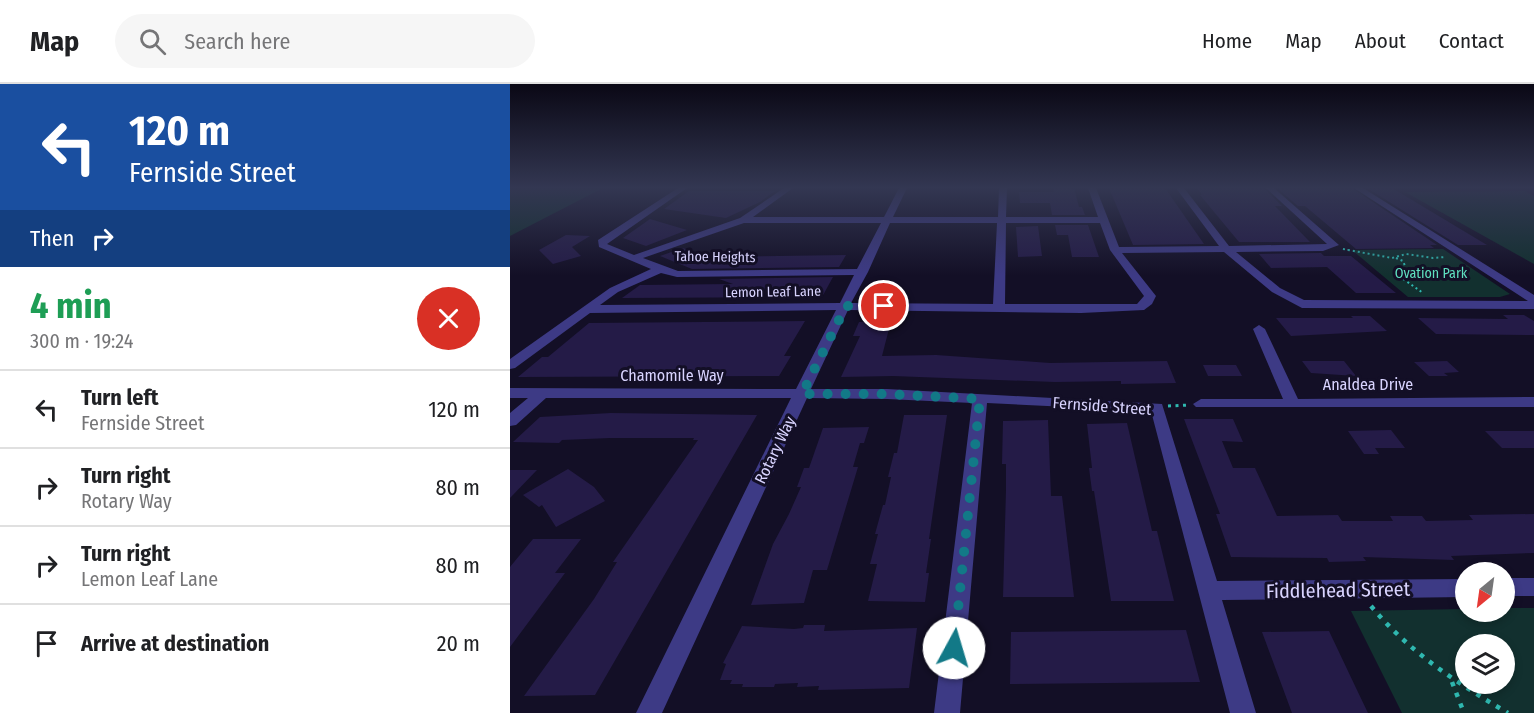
<!DOCTYPE html>
<html lang="en">
<head>
<meta charset="utf-8">
<style>
  :root { --surface:#fff; --page:#f6f6f6; --text:#202124; --muted:#757577; --line:#e0e0e0 }
  body { margin:0; font-family:"Fira Sans Condensed",sans-serif; background:var(--page); color:var(--text); height:100vh; display:flex; flex-direction:column; font-size:22px; white-space:nowrap }
  * { box-sizing:border-box; margin:0 }
  p { font-size:20px; color:var(--muted) }
  .icon { flex:none; width:33px; height:33px; fill:none; stroke:currentColor; stroke-width:2; stroke-linecap:round; stroke-linejoin:round }
  .map { position:relative; flex:1; overflow:hidden }
  .side { display:flex; flex-direction:column; background:var(--surface); width:510px }
  .side>* { flex:none }
  .top-card { background:#1a4fa0; color:#fff; overflow:hidden }
  .needle { width:39px; rotate:209deg }
  .fabs { position:absolute; left:945px; top:478px; display:grid; gap:12px }
  .fabs a { display:grid; place-items:center; width:60px; height:60px; border-radius:50%; background:var(--surface); box-shadow:0 3px 9px #0003; font-size:30px }
  .pin { position:absolute; display:grid; place-items:center; width:51px; height:51px; color:#fff; margin:-26px; border:3px solid #fff; border-radius:50%; box-shadow:0 2px 6px #0007 }
  .me { position:absolute; width:66px; margin:-33px; rotate:6deg; stroke-linejoin:round; filter:drop-shadow(0 0 4px #0008) }
  .turn { display:flex; align-items:center; gap:21px; height:126px; padding:0 30px; font-size:27px }
  .turn .icon { width:78px; height:78px; stroke-width:2.5 }
  .turn b { display:block; font-size:42px; line-height:51px }
  .then { display:flex; align-items:center; height:57px; padding:0 30px; background:#0003; gap:12px; font-size:22px }
  .round { display:grid; place-items:center; flex:none; width:63px; height:63px; border-radius:32px; background:var(--page) }
  .head { display:flex; align-items:center; justify-content:space-between; height:102px; padding:0 30px }
  h1 { font-size:36px; font-weight:700; line-height:45px; color:#1e9e55 }
  ul { padding:0; list-style:none }
  li { display:flex; align-items:center; gap:18px; height:78px; padding:0 30px; border-top:2px solid var(--line) }
  li div { flex:1 }
  li b { display:block; font-size:22px }
  li em { font-style:normal }
  header { display:flex; align-items:center; gap:36px; box-sizing:border-box; height:84px; padding:0 30px; background:var(--surface); border-bottom:2px solid var(--line) }
  header strong { font-size:28px }
  nav { display:flex; gap:33px; margin-inline-start:auto; font-size:21px }
  .search { width:420px; height:54px; background:var(--page); display:flex; align-items:center; gap:15px; box-sizing:border-box; padding:0 21px; border-radius:33px; color:var(--muted); font-size:22px }
  main { display:flex; flex:1; min-height:0 }
  .map>svg:first-child { display:block }
</style>
</head>
<body>
<header>
<strong>Map</strong>
<div class="search"><svg class="icon" aria-label="search" viewBox="0 0 24 24"><circle cx="10" cy="10" r="6"/><path d="M15 15l6 6"/></svg>Search here</div>
<nav><a>Home</a><a>Map</a><a>About</a><a>Contact</a></nav>
</header>
<main>
<section class="side">
<div class="top-card">
<div class="turn"><svg class="icon" aria-label="left" viewBox="0 0 24 24"><path d="M17 20v-9H6M10 6l-5 5 5 5"/></svg><div><b>120 m</b>Fernside Street</div></div>
<div class="then">Then<svg class="icon" aria-label="right" viewBox="0 0 24 24"><path d="M7 20v-9h11M14 6l5 5-5 5"/></svg></div>
</div>
<div class="head"><div><h1>4 min</h1><p>300 m · 19:24</p></div><a class="round" style="background:#d93025;color:#fff"><svg class="icon" aria-label="close" viewBox="0 0 24 24"><path d="M6 6l12 12M18 6L6 18"/></svg></a></div>
<ul>
<li><svg class="icon" aria-label="left" viewBox="0 0 24 24"><path d="M17 20v-9H6M10 6l-5 5 5 5"/></svg><div><b>Turn left</b><p>Fernside Street</p></div><em>120 m</em></li>
<li><svg class="icon" aria-label="right" viewBox="0 0 24 24"><path d="M7 20v-9h11M14 6l5 5-5 5"/></svg><div><b>Turn right</b><p>Rotary Way</p></div><em>80 m</em></li>
<li><svg class="icon" aria-label="right" viewBox="0 0 24 24"><path d="M7 20v-9h11M14 6l5 5-5 5"/></svg><div><b>Turn right</b><p>Lemon Leaf Lane</p></div><em>80 m</em></li>
<li><svg class="icon" aria-label="arrive" viewBox="0 0 24 24"><path d="M6 21V4h12l-3 4 3 4H6"/></svg><div><b>Arrive at destination</b></div><em>20 m</em></li>
</ul>
</section>
<div class="map">
<svg width="1024" height="629" viewBox="0 0 1024 629">
  <rect width="100%" height="100%" fill="#130f26"/>
  <g fill="#12302f" fill-rule="evenodd">
    <path d="M0,104H93L0,152Z"/>
    <path d="M1015,107L1024,112V180L895,108Z"/>
    <path d="M933,165L1000,210L990,213H898L842,166Z"/>
    <path d="M995,524H1024V629H892L841,527L955,525L956,528H994ZM956,561H994V600H956Z"/>
  </g>
  <g fill="#241b47">
    <path d="M543,104H564L569,123H572L575,131H542L540,119H510L509,108H544Z"/>
    <path d="M599,104H655L694,160L623,161Z"/>
    <path d="M687,104H754L772,122H765L800,158H729L690,111H692Z"/>
    <path d="M767,104H842L927,161H920L924,164L846,165L795,122H788Z"/>
    <path d="M857,104H882L977,161H948Z"/>
    <path d="M179,107H265L250,118L216,134L154,125Z"/>
    <path d="M140,135L177,146L136,162L113,154Z"/>
    <path d="M545,141H578L589,173H562L558,151H547Z"/>
    <path d="M528,142L532,172L508,173L506,143Z"/>
    <path d="M56,151L80,152L62,163L71,172L43,180L29,166Z"/>
    <path d="M173,164L196,173L336,171L329,183L182,185L150,172Z"/>
    <path d="M811,169L814,172H841L886,209H846L817,183L761,184L749,170Z"/>
    <path d="M323,193L312,213L112,214L130,201L223,200L209,195Z"/>
    <path d="M993,231H1014L1024,237V251L926,250L908,234L998,235Z"/>
    <path d="M841,232H860L877,247L781,252L766,234H843Z"/>
    <path d="M295,237L274,272H281L269,292L8,293L32,273H38L79,239Z"/>
    <path d="M381,237L372,272L426,271L540,279L657,277L666,299L611,300V297L545,298L383,292L331,293L350,252H343L349,238Z"/>
    <path d="M792,277H834L846,292L801,289Z"/>
    <path d="M937,277L949,288L934,289L938,292H919L904,278Z"/>
    <path d="M693,281H726L732,292H698Z"/>
    <path d="M101,329L247,331L85,611L14,612L84,515L107,478H103L188,356H183L184,354H100L52,356L49,359L3,358L30,333Z"/>
    <path d="M394,331H437L419,455H421L416,489H419L415,518L358,517L367,480H360L368,450H365L373,421H375L381,393H378L384,369H387Z"/>
    <path d="M674,335H723L733,358L712,357L723,384H745L767,432L828,431L832,437H883L880,432H912L916,437L963,436L959,431L1024,430V469L941,472L944,476L853,473L856,477L819,478L817,474L721,473L706,430H710Z"/>
    <path d="M538,336L541,412H552L564,513H493L496,406V380H492L493,337Z"/>
    <path d="M617,339L642,447H647L664,517H601L584,407H582L579,384H582L577,340Z"/>
    <path d="M359,343L354,359H350L343,383H348L317,486H303L294,519L241,521L263,460L279,430L291,403H287L294,384H299L313,344Z"/>
    <path d="M881,346L895,364H865L869,370H854L838,347Z"/>
    <path d="M975,347H1024V364H992Z"/>
    <path d="M58,385L84,403L95,417L46,443L32,421L29,423L13,411Z"/>
    <path d="M0,386H27L0,414Z"/>
    <path d="M23,455H71L45,489H55L0,563V483Z"/>
    <path d="M294,541H315L314,547L407,544L399,604L308,606L309,602L287,603L288,599L265,600L264,603H232L233,600H220L222,596H210L216,580L213,579L232,542L284,545L293,544Z"/>
    <path d="M676,546L690,598L500,600L501,548Z"/>
    <path d="M819,547L846,604L858,629H782L752,548Z"/>
  </g>
  <g fill="none" stroke-linecap="round" stroke-linejoin="round">
    <path stroke="#2fb8b0" stroke-width="1.5" stroke-dasharray="1.5 3" stroke-linecap="butt" d="M833,165L839,166"/>
    <g stroke="#2fb8b0" stroke-width="2" stroke-dasharray="2 3" stroke-linecap="butt">
      <path d="M833,165L882,174L896,170L923,174L936,173"/>
      <path d="M886,174L893,177L895,182L889,192L913,209"/>
    </g>
    <path stroke="#2fb8b0" stroke-width="3" stroke-dasharray="3 4.5" stroke-linecap="butt" d="M658,322L679,321"/>
    <g stroke="#2fb8b0" stroke-width="4.5" stroke-dasharray="4.5 7" stroke-linecap="butt">
      <path d="M861,522C899,568 947,599 998,629"/>
      <path d="M942,598L954,629"/>
    </g>
    <g fill="#3d3a85" fill-rule="evenodd">
      <path d="M168,104H177L97,160L124,171L230,134L274,104H283L243,133H374L389,104H397L383,133H488L489,104H497L496,133H588L578,104H586L609,163L709,162L666,104H674L719,162L817,160L756,104H764L829,161L813,167L726,168L770,204L794,216L1018,217L844,104H853L1024,211V225L792,224L762,208L714,168L612,169L646,212L642,220L634,226L571,229L338,226L301,305H377L652,320L707,497L956,495V513L712,516L746,629H720L641,327L477,319L450,629H424L462,319L377,315L297,314L152,629H126L281,314H36L6,341L0,342V329L18,314H0V304L286,305L326,226L80,229L5,284L0,285V275L100,204L141,185L89,163L88,156ZM234,139H371L347,185L168,187L133,174ZM380,139H487L483,220L341,219L358,188ZM496,139H590L600,166L634,212L627,220H495ZM151,189L167,193L344,191L330,219L90,221L108,208Z"/>
      <path d="M749,241L755,245L788,315L1024,313V323H686L683,320L691,315H773L743,245Z"/>
      <rect x="994" y="494" width="30" height="18"/>
    </g>
  </g>
  <linearGradient id="sky" x2="0" y2="1"><stop stop-color="#0a0815"/><stop offset="0.54" stop-color="#333752"/><stop offset="1" stop-color="#333752" stop-opacity="0"/></linearGradient>
  <rect width="1024" height="192" fill="url(#sky)"/>
  <g fill="none" stroke-linecap="round" stroke-linejoin="round">
    <path stroke="#127987" stroke-width="10" stroke-dasharray="0 18" d="M374,222H336L292,310H377L470,315L444,564"/>
  </g>
  <g text-anchor="middle" dominant-baseline="central" stroke-width="6" stroke-linejoin="round" paint-order="stroke">
    <g font-size="14" fill="#d9d4ff" stroke="#130f26">
      <text transform="translate(205 173) rotate(1)">Tahoe Heights</text>
      <text transform="translate(263 208) rotate(-1)">Lemon Leaf Lane</text>
    </g>
    <g font-size="14" fill="#5fe0c0" stroke="#130f26">
      <text x="921" y="189">Ovation Park</text>
    </g>
    <g font-size="16" fill="#d9d4ff" stroke="#130f26">
      <text x="162" y="291">Chamomile Way</text>
      <text x="858" y="300">Analdea Drive</text>
      <text transform="translate(592 322) rotate(4)">Fernside Street</text>
      <text transform="translate(265 366) rotate(-64)">Rotary Way</text>
    </g>
    <g font-size="20" fill="#d9d4ff" stroke="#130f26">
      <text transform="translate(828 506) rotate(-1)">Fiddlehead Street</text>
    </g>
  </g>
</svg>
<div class="fabs">
<a><svg class="needle" viewBox="-14 -14 28 28"><path d="M0-13l5 13h-10z" fill="#e53935"/><path d="M0 13l5-13h-10z" fill="#757577"/></svg></a>
<a><svg class="icon" aria-label="layers" viewBox="0 0 24 24"><path d="M12 4l9 5-9 5-9-5zM3 14l9 5 9-5"/></svg></a>
</div>
<div class="pin" style="left:374px;top:222px;background:#d93025"><svg class="icon" aria-label="arrive" viewBox="0 0 24 24"><path d="M6 21V4h12l-3 4 3 4H6"/></svg></div>
<svg class="me" style="left:444px;top:564px" viewBox="-20 -20 40 40"><circle r="19" fill="#fff"/><path d="M0-13L10 11 0 6-10 11z" fill="#127987"/></svg>
</div>
</main>
</body>
</html>
